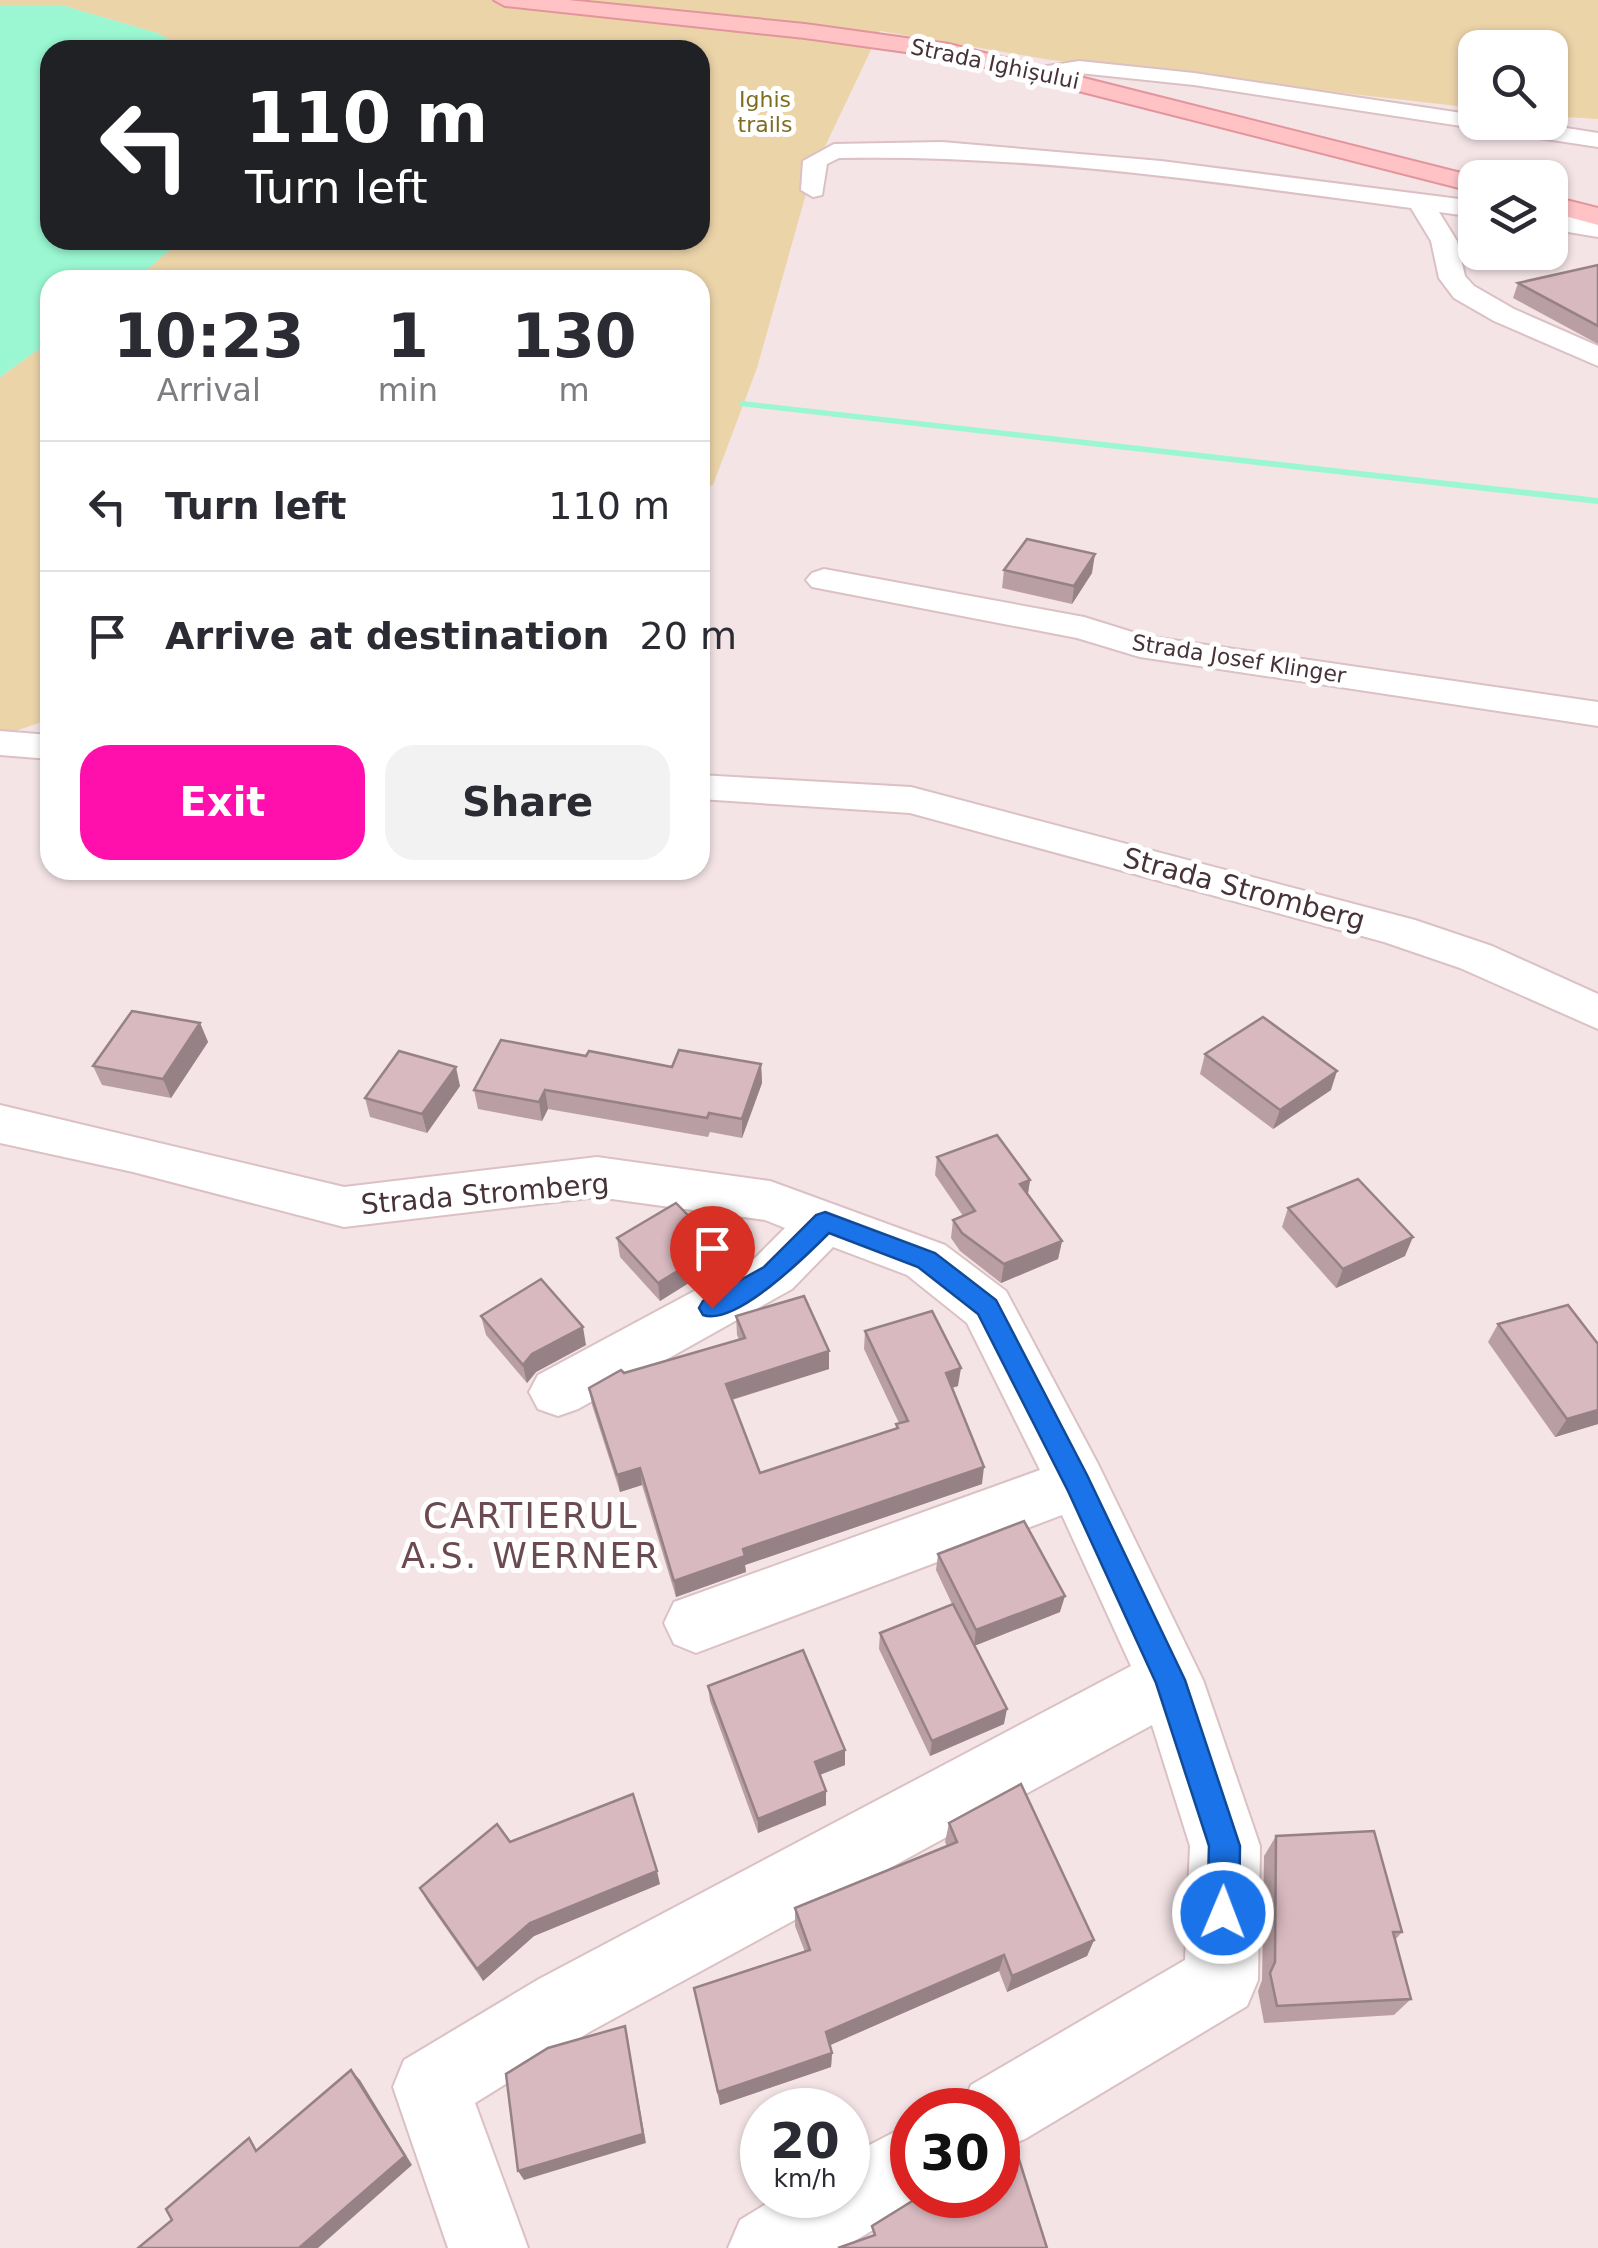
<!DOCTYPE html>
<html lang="en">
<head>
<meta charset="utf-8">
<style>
  :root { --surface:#fff; --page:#f2f2f3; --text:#2b2b33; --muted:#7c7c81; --line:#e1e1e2; --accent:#ff10ad }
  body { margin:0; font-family:"DejaVu Sans",sans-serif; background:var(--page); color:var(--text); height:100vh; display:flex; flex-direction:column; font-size:38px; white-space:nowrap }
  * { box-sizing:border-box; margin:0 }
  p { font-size:32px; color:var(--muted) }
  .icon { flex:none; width:55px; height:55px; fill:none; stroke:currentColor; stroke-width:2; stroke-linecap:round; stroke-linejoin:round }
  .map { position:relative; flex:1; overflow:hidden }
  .details { position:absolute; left:40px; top:270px; width:670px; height:610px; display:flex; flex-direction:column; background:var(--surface); border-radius:30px; box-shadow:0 2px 8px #0004 }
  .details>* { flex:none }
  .banner { position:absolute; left:40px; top:40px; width:670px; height:210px; border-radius:30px; box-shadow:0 2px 8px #0004; background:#202124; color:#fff; overflow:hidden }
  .tools { position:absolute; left:1458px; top:30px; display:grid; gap:20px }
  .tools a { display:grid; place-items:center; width:110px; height:110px; border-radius:20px; background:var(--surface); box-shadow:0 2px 8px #0004; font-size:50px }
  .speed { position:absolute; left:740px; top:2088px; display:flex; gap:20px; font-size:50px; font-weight:700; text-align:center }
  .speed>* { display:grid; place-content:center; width:130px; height:130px; border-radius:50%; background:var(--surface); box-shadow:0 2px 8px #0004; line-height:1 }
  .speed small { font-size:25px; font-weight:400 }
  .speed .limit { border:15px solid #d22; background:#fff; color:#111 }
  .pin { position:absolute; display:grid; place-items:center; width:85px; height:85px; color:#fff; margin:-102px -42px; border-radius:50% 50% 50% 0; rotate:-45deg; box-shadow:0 0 10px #0007 }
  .pin .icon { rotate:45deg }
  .me { position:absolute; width:110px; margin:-55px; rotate:1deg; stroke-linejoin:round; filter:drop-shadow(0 0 8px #0008) }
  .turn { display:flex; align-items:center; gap:35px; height:210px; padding:0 40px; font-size:45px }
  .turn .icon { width:130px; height:130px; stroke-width:2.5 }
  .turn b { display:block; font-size:70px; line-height:85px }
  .eta { display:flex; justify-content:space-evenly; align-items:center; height:170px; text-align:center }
  .eta b { font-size:60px; font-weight:600; line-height:70px }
  .primary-button { display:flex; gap:20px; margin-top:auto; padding:20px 40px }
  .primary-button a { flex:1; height:115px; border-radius:30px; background:var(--accent); color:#fff; font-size:40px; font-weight:600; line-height:115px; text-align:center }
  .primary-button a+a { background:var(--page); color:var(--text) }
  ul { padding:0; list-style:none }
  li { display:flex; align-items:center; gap:30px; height:130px; padding:0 40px; border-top:2px solid var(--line) }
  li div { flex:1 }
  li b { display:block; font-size:38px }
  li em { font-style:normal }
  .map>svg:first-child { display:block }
</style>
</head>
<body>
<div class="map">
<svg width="1598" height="2248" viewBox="0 0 1598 2248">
  <rect width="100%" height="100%" fill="#f4e4e6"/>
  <g fill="#ecd4a9">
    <path d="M0,0H1598V119L1550,116V48H1475V108L1051,60L880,31L811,176L757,368L713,485L700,490V280H135L181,240H700V50H189L157,33L61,5H0Z"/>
    <path d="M50,341V719L7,734L0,731V377Z"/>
  </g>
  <path fill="#9af7d2" d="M0,5H61L157,33L189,50H50V240H181L135,280H50V341L0,377Z"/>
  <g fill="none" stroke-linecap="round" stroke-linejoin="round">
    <path fill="#9af7d2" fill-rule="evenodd" d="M743,401L1598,498V504L740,406V402Z"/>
    <defs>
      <g id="street">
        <path d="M1079,61L1194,73L1475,115V122H1528L1598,133V147L1194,85L1079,73L1043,79L1032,73L1035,68Z"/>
        <path d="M942,142L1161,161L1475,201V217L1439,212L1457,241L1465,276L1474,286L1514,309L1598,346V366L1494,321L1454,298L1439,278L1431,241L1411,208C1221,183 1031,154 839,158L827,164L822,195L813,197L801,190L803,161L834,144Z"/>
        <path d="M1550,213L1598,221V237L1550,229Z"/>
        <path d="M824,569L1084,617L1145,636L1598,702V726L1140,657L1077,638L812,587L806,580L812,573Z"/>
        <path d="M0,731L50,735V759L0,755Z"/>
        <path d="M700,775L911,787L1415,920L1492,946L1598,994V1029L1460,968L1384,942L910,813L700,799Z"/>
        <path d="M0,1105L344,1187L597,1157L770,1181L945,1245L1006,1291L1098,1464L1203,1680L1260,1846L1258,1980L1247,2006L1025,2139L998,2150V2110H960L971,2085L1185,1960L1190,1846L1152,1725L591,2031L475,2103L528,2248H448L393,2087L404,2060L539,1979L1131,1666L1062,1515L696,1653L674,1644L664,1623L674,1602L1040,1470L967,1323L907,1275L833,1247L792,1289L578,1409L558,1416L538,1409L529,1392L538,1375L754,1259L785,1228L765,1220L597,1197L344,1227L133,1172L0,1143Z"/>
        <path d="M912,2123V2195H931L843,2248H728L740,2220L781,2195H848V2156Z"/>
      </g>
      <g id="secondary">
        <path d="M494,0H568L805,24L949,44L1481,178H1475V192L949,58L805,38L505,6Z"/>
        <path d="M1550,196L1598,208V225L1550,212Z"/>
      </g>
    </defs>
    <use href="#street" stroke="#dbc0c4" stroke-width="4"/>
    <use href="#secondary" stroke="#e2959b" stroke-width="4"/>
    <use href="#street" fill="#fff" fill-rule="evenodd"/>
    <use href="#secondary" fill="#ffc3c6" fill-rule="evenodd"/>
  </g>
  <g fill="#b99fa4">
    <path d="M1598,265V344L1513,298L1518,283Z"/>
    <path d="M1004,570L1092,573L1072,604L1002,588Z"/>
    <path d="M200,1023L208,1042L171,1098L102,1085L93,1066Z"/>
    <path d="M1205,1054L1331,1090L1273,1129L1200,1074Z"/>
    <path d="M586,1056L672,1067L761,1064L762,1083L742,1138L710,1132L708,1137L548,1109L542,1121L478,1109L474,1090Z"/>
    <path d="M460,1086L427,1133L370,1117L365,1098Z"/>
    <path d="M937,1157L1030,1180L1028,1195L1062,1241L1058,1259L1001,1283L960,1251L951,1238L953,1220L963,1216L935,1175Z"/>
    <path d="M1288,1208L1405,1256L1336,1288L1282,1227Z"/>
    <path d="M617,1238L719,1264L660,1301L620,1257Z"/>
    <path d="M481,1316L586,1345L536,1372L527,1383L486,1335Z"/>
    <path d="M736,1316L829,1351V1369L732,1400L760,1473L896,1429V1424L899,1423L864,1349L865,1331L958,1386L952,1388L982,1484L745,1565L746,1572L676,1597L642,1485L620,1492L592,1405L589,1388L624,1373L739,1339L737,1335Z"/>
    <path d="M1498,1324L1598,1424L1555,1437L1488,1342Z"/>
    <path d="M938,1554L1060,1612L974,1646L1004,1724L930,1756L879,1649L880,1633L952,1604L936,1570Z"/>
    <path d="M708,1686L845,1750V1765L820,1775L826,1791V1805L758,1833L710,1701Z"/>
    <path d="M949,1823L1094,1940L1087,1956L1007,1992L999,1971L830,2045L832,2053L831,2067L720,2105L694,1988L805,1952L795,1926V1908L947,1846L945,1842Z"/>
    <path d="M1276,1836L1402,1932L1395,1940L1411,1999L1394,2015L1264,2023L1258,1991L1262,1980L1264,1856Z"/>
    <path d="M510,1842L660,1884L534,1936L483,1981L427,1901L420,1888Z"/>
  </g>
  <g fill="#968286">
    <path d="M1095,554L1092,573L1072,604L1074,586Z"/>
    <path d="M200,1023L208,1042L171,1098L163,1079Z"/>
    <path d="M761,1064L762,1083L742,1138V1119Z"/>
    <path d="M456,1067L460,1086L427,1133L422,1114Z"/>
    <path d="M1337,1071L1331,1090L1273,1129L1280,1110Z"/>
    <path d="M545,1090L548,1109L542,1121L539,1102Z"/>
    <path d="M1030,1180L1027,1198L1020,1184Z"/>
    <path d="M1413,1237L1405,1256L1336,1288L1343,1269Z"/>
    <path d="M1062,1241L1058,1259L1001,1283L1004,1264Z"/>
    <path d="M718,1246L719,1264L660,1301L658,1283Z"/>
    <path d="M583,1327L586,1345L536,1372L527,1383L523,1365L532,1354Z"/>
    <path d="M829,1351V1369L727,1401L726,1384Z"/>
    <path d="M961,1368L958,1386L944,1390L946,1373Z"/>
    <path d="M1598,1410V1424L1555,1437L1567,1419Z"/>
    <path d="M984,1467L982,1484L745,1565L746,1572L676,1597L674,1581L743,1549Z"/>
    <path d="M640,1468L642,1485L620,1492L617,1475Z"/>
    <path d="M1065,1596L1060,1612L974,1646L976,1630Z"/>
    <path d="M1007,1709L1004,1724L930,1756L932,1741Z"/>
    <path d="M845,1750V1765L814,1777L815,1762Z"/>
    <path d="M826,1791V1805L758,1833V1819Z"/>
    <path d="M657,1871L660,1884L534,1936L483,1981L477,1969L530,1923Z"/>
    <path d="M1094,1940L1087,1956L1007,1992L1012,1976Z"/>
    <path d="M1004,1955L999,1971L826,2047V2032Z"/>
    <path d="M625,2026L646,2143L524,2180L518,2171Z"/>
    <path d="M832,2053L831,2067L720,2105L718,2092Z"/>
    <path d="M351,2070L360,2080L412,2165L318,2248H299Z"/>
  </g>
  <g fill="#d7b9bf" stroke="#968286" stroke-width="2.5">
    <path d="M1598,265V326L1518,283Z"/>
    <path d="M1027,539L1095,554L1074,586L1004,570Z"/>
    <path d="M132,1011L200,1023L163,1079L93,1066Z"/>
    <path d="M1263,1017L1337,1071L1280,1110L1205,1054Z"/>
    <path d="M501,1040L586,1056L589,1051L672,1067L679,1050L761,1064L742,1119L709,1113L707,1118L545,1090L539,1102L474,1090Z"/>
    <path d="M399,1051L456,1067L422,1114L365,1098Z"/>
    <path d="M997,1135L1030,1180L1020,1184L1062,1241L1004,1264L962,1233L953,1220L975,1211L937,1157Z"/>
    <path d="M1358,1179L1413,1237L1343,1269L1288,1208Z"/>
    <path d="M676,1203L718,1246L658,1283L617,1238Z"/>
    <path d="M541,1279L583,1327L532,1354L523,1365L481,1316Z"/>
    <path d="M804,1296L829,1351L726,1384L760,1473L898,1428L896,1424L908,1421L865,1331L932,1311L961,1368L946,1373L984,1467L743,1549L745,1556L674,1581L640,1468L617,1475L589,1388L621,1370L624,1373L745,1338L736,1316Z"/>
    <path d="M1568,1305L1598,1344V1410L1567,1419L1498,1324Z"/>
    <path d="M1024,1521L1065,1596L976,1630L938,1554Z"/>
    <path d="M953,1604L1007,1709L932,1741L880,1633Z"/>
    <path d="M803,1650L845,1750L815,1762L826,1791L758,1819L708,1686Z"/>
    <path d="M1021,1784L1094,1940L1012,1976L1004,1955L826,2032L832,2053L718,2092L694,1988L810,1950L795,1908L957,1842L949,1823Z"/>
    <path d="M633,1794L657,1871L530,1923L477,1969L420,1888L497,1824L510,1842Z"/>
    <path d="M1374,1831L1402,1932H1393L1411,1999L1277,2006L1270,1973L1275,1962L1276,1836Z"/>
    <path d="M625,2026L643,2134L518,2171L506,2074L548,2048Z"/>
    <path d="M351,2070L405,2156L299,2248H138L172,2220L166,2209L249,2138L256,2151Z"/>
    <path d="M1016,2150L1047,2248H838L875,2235L872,2226L922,2195H998V2156Z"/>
  </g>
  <path fill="#1a73e8" stroke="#114b97" stroke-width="2.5" d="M825,1212L935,1253L996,1300L1087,1475L1185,1680L1240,1846L1239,1913L1234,1924L1223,1929L1212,1924L1207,1913L1209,1846L1156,1683L1068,1491L978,1314L918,1267L829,1233C806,1256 736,1326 703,1315L699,1308L703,1301L764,1267L816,1215Z"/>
  <g text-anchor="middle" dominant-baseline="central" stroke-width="10" stroke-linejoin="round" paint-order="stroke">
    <g font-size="22" fill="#473337" stroke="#fff">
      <text transform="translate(995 64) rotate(12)">Strada Ighișului</text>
      <text transform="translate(1239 659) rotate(9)">Strada Josef Klinger</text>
    </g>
    <g font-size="22" fill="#7e6d21" stroke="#fff">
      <text x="765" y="99">Ighis<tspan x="765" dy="25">trails</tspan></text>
    </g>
    <g font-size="28" fill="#473337" stroke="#fff">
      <text transform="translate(1244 889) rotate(15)">Strada Stromberg</text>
      <text transform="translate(485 1194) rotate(-5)">Strada Stromberg</text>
    </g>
    <g font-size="35" letter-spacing="2.5" fill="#6b4a51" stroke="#fff">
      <text x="531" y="1516">CARTIERUL<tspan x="531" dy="40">A.S. WERNER</tspan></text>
    </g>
  </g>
</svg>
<div class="tools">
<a><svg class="icon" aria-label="search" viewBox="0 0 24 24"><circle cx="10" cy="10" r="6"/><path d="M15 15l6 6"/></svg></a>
<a><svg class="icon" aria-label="layers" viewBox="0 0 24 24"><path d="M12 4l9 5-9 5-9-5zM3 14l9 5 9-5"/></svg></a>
</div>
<div class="speed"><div>20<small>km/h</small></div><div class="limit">30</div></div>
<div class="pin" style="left:712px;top:1308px;background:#d93025"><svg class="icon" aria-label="arrive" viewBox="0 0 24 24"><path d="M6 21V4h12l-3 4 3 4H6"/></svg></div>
<svg class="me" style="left:1223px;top:1913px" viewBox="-20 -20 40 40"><circle r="17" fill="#1a73e8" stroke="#fff" stroke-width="3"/><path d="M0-11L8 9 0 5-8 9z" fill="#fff"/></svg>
<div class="banner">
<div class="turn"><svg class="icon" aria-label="left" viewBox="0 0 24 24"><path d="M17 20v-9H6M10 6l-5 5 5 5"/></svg><div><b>110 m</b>Turn left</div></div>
</div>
<section class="details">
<div class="eta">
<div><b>10:23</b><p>Arrival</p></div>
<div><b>1</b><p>min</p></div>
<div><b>130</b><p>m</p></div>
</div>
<ul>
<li><svg class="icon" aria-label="left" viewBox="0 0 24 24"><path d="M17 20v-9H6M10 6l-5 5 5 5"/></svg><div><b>Turn left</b></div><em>110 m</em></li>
<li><svg class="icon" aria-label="arrive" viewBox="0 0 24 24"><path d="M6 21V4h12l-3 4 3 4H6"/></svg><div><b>Arrive at destination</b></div><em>20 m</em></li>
</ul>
<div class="primary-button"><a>Exit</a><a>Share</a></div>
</section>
</div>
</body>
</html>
